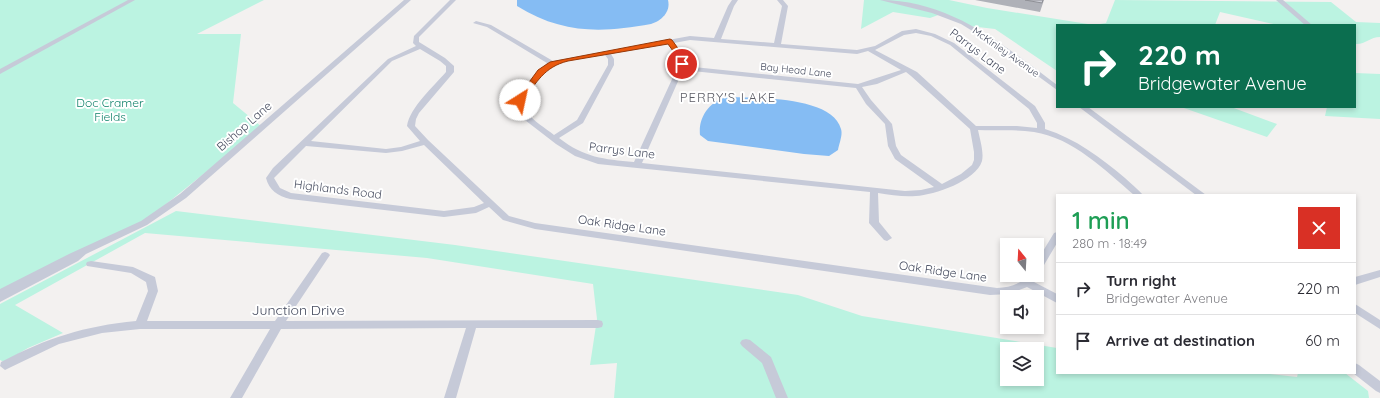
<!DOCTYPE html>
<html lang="en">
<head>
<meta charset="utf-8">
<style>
  :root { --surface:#fff; --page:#f7f7f7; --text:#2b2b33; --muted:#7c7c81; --line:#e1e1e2 }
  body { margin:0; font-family:Quicksand,sans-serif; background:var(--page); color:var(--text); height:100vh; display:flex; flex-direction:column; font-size:15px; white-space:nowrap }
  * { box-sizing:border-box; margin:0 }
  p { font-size:13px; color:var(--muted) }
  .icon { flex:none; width:22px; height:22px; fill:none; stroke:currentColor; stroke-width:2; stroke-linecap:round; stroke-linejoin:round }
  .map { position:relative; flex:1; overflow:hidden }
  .sheet { position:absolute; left:1056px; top:194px; width:300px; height:180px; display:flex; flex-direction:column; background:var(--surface); border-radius:0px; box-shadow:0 2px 6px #0003 }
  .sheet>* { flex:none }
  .guide { position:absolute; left:1056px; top:24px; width:300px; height:84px; border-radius:0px; box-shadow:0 2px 6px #0003; background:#0b6e4f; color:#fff; overflow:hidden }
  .needle { width:26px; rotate:342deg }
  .controls { position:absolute; left:1000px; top:238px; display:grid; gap:8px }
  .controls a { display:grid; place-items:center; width:44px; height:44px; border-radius:0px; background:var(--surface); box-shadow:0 2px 6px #0003; font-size:20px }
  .pin { position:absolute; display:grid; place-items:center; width:34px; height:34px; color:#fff; margin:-17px; border:2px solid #fff; border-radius:50%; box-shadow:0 1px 4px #0007 }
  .me { position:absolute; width:44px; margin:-22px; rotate:35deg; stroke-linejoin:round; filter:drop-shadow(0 0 3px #0008) }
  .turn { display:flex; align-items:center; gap:14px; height:84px; padding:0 16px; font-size:18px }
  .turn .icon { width:52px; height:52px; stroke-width:2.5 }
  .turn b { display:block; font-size:28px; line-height:34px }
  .round { display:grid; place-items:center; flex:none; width:42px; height:42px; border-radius:0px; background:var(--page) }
  .headline { display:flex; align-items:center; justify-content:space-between; height:68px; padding:0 16px }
  h1 { font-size:24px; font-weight:600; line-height:30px; color:#1e9e55 }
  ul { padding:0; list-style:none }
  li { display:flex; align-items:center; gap:12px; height:52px; padding:0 16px; border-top:1px solid var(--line) }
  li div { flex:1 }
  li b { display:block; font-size:15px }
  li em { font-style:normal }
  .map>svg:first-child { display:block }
</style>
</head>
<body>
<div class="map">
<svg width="1380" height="398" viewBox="0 0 1380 398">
  <rect width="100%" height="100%" fill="#f3f1f0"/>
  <g fill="#bbf3e1" fill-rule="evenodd">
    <path d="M0,0H264L197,34H241L233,103L262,127L145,221L0,292Z"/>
    <path d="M864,0H949L987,8L1094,25L1106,23L1115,0L1331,2L1356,22L1380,23V37C1370,37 1365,45 1355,44V25H1278L1220,12L1215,25H1057V71L995,29L969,26L941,14L930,18L893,12L861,29Z"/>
    <path d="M1355,73L1380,74V119L1325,116L1327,107H1355Z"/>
    <path d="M1181,107H1231L1277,124L1267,137Z"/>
    <path d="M176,211L455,245L798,295L862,316L1057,348V373H1262L1297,377L1298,373H1345L1368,391L1369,398H614L617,363L590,365L597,319L593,284L427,258L145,233L15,305L63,333L28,348L4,362L0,360V304ZM1007,349H1037V379H1007Z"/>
  </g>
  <g fill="#85bcf3">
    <path d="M517,0H668C671,12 661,21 651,24C601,33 562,34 517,6Z"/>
    <path d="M728,97C756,98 832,96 841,129C843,135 839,144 838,150L829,156L804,154L708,141L700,135C698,116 711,100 728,97Z"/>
  </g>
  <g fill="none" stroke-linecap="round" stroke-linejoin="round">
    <g fill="#c6cad8" fill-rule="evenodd">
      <path d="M128,0H135L0,74V69Z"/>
      <path d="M404,0H411L186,198L147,225L86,254L78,261L0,302V289L69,254L141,221L180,194Z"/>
      <path d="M450,0H456L419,37V42L445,58L454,66V72L419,113L416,119L415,126L428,140L509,216L535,223L997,288C1009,287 1020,285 1028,275H1037V261L1054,233L1057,232V243L1034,282L1057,294V303L1027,287L1009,294L990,295L535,229L503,220L489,207L476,213L444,217L290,199C278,196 269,190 266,178L273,168L388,59L416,46L413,43L414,36ZM420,49L440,61L446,66V72C434,86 410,107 407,126L420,141L401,147L386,149L311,141L392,61ZM424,145L484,203L474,207L444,211L291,193L280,188L274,178L306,146L386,153L402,151Z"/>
      <path d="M732,0H738L734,6L721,39L774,43L782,6L777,0H783L788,6L781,44L857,50L875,46L902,31L916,29L935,34L954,43L1035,106L1045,123V129C1076,139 1100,157 1125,178C1131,184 1138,189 1143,195H1134C1105,170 1073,138 1034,132C1015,129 997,131 978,130C980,140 984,152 982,161C976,181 934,195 916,196C903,197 891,195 878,193L879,222L892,238L887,241L884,240L869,223L870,192L598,164L575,156L556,144L521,117L516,108V100L520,91L547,63L487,27L473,23L476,21L491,25L553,61L690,36L714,38L728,6ZM916,33L931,36L950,45L1029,109L1037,123V128L1017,126H976L917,72L875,50L904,35ZM690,40L857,54L868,51L901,70L858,84L684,66V58L674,43ZM668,44L678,58L679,64L634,162C603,159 585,158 559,138L583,123L614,65V59L611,54ZM605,55L608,59V65L577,120L554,135C545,128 534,121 527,113C515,98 541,78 550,67C562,59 590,57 605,55ZM683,70L856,88L866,104L885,124L888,146L895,159L934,187L921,190L905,191L642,163ZM906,72L911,76L970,129L974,152V160L972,165L961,174L942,184L901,155L896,146L892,124L871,100L862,87L877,84Z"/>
      <path d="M880,0C950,0 1004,45 1057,85V90L997,46L961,24L932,13Z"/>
      <path d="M1276,0H1283L1312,25H1305Z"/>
      <path d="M1079,107H1088L1206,195H1196Z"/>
      <path d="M325,252L328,253L330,255L286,321L598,320L602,321L603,324L602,327L598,328H476L456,398H444L466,328L281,329L242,398H230L270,329H140L102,333L59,344L9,368L5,370L0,366L1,362C47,338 84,326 136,321L148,291L146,282L131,273L87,266L86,264L87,262L91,261L133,267L155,277L158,291L147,321H275L322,253Z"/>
      <path d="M1380,270V277L1355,285V277Z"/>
      <path d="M1355,304L1380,320V329L1355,313Z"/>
      <path d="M746,339L750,340L771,357L788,398H776L762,363L742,346L740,343L742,340Z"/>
      <path d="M1355,363L1359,365L1380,381V393L1376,391L1353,373H1355Z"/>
    </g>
  </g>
  <path fill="#afb1b8" d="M975,0H1044L1040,12Z"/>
  <path fill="#ccced6" stroke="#8f9096" d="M1025,0H1043L1042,3Z"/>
  <path fill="#ea580c" stroke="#983908" d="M670,39L672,40L685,58V65H680L678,58L668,44L568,61C544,67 537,82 522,102L516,100L538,70L550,62Z"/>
  <g text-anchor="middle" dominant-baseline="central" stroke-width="4" stroke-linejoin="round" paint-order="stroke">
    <g font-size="10" fill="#464c5f" stroke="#fff">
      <text transform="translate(1006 52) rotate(35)">McKinley Avenue</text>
      <text transform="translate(796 70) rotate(6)">Bay Head Lane</text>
    </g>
    <g font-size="12" fill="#464c5f" stroke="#fff">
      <text transform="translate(978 51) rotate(37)">Parrys Lane</text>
      <text transform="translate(244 126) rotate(-41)">Bishop Lane</text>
      <text transform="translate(622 150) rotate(7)">Parrys Lane</text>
      <text transform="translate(338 189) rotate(7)">Highlands Road</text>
      <text transform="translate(622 225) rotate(8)">Oak Ridge Lane</text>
      <text transform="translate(943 271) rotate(8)">Oak Ridge Lane</text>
    </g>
    <g font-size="12" fill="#10826a" stroke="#fff">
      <text x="110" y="102">Doc Cramer<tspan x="110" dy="14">Fields</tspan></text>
    </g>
    <g font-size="13" letter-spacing="1" fill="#5c5d66" stroke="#fff">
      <text x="728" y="97">PERRY'S LAKE</text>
    </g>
    <g font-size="14" fill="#464c5f" stroke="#fff">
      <text x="298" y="310">Junction Drive</text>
    </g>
  </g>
</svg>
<div class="controls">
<a><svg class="needle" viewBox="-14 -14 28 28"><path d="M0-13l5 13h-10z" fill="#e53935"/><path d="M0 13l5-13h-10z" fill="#7c7c81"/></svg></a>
<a><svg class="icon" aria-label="sound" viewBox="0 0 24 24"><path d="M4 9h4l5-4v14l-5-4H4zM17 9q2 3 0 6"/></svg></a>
<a><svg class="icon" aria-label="layers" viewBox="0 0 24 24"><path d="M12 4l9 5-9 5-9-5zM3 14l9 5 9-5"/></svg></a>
</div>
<div class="pin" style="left:682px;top:64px;background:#d93025"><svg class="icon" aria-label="arrive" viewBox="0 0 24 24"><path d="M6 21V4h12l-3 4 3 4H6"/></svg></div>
<svg class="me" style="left:520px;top:100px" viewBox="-20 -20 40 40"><circle r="19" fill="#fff"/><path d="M0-13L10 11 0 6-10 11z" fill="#ea580c"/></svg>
<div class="guide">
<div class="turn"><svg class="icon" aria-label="right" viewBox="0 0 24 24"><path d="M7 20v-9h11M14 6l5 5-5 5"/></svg><div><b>220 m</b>Bridgewater Avenue</div></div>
</div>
<section class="sheet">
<div class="headline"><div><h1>1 min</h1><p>280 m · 18:49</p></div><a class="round" style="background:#d93025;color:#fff"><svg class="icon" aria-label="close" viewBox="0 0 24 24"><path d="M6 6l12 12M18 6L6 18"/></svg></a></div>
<ul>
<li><svg class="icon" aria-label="right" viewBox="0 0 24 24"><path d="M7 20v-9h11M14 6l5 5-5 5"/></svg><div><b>Turn right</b><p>Bridgewater Avenue</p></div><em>220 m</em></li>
<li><svg class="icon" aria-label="arrive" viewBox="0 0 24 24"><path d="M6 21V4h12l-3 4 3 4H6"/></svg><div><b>Arrive at destination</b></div><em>60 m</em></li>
</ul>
</section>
</div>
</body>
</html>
